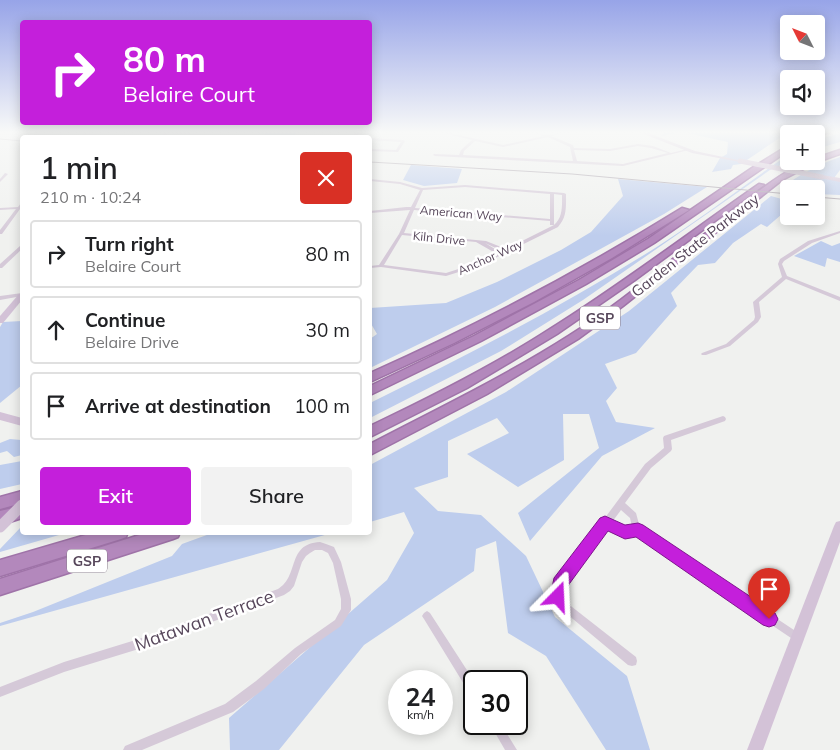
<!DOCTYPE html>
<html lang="en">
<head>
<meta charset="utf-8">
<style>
  :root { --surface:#fff; --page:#f2f2f2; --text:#202124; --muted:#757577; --line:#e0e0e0; --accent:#c41fdb }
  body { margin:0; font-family:Mulish,sans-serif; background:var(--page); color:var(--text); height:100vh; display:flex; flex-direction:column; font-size:19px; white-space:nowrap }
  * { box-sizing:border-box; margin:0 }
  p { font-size:16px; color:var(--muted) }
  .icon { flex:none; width:28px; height:28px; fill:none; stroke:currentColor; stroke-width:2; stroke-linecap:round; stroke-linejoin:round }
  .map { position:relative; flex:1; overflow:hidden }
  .panel { position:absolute; left:20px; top:135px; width:352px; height:400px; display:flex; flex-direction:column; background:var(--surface); border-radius:5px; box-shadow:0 2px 12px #0003 }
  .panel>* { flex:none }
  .banner { position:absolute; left:20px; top:20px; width:352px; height:105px; border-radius:5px; box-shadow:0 2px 12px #0003; background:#c41fdb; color:#fff; overflow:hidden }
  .needle { width:32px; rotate:312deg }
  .fabs { position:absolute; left:780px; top:15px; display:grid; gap:10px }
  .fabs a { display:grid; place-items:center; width:45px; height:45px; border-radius:5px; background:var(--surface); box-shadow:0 2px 12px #0003; font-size:25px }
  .speed { position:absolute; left:388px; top:670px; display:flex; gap:10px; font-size:25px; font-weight:700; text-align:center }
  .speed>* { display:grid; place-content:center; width:65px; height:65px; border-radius:50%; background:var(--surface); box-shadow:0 2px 12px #0003; line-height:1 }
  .speed small { font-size:12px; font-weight:400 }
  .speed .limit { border:2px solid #111; border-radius:8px; background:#fff; color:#111 }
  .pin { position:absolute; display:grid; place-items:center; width:42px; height:42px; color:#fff; margin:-51px -21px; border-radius:50% 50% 50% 0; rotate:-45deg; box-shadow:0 0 5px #0007 }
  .pin .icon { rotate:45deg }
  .me { position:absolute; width:55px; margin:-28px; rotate:21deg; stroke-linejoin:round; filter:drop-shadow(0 0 4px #0008) }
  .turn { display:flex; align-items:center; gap:18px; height:105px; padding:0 20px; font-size:22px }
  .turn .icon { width:65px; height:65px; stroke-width:2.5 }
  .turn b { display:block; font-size:35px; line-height:42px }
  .round { display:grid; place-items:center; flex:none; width:52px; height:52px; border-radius:5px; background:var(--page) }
  .overview { display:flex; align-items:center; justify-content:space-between; height:85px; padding:0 20px }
  h1 { font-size:30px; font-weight:600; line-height:38px }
  .button { display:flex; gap:10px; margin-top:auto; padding:10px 20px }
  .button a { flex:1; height:58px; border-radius:5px; background:var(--accent); color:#fff; font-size:20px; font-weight:600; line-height:58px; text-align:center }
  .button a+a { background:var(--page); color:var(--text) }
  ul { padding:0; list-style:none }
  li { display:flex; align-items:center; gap:15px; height:68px; margin:0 10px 8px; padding:0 10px; border:2px solid var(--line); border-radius:5px }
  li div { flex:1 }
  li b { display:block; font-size:19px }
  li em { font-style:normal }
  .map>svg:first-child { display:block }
</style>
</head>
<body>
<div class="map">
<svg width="840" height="750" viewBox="0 0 840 750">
  <rect width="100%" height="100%" fill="#f0f1ef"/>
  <g fill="#becded">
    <path d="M252,131H322L297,132L292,138L265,137V134L253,133Z"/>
    <path d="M666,131H797L778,139L741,164L733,165L731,169L712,172L720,158L727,154L728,142L682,132L661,136Z"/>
    <path d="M840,133V142L816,149V140Z"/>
    <path d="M789,154V161L770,170L583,300L501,351L370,418V403C466,356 561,307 652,250C699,220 743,186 789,154Z"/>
    <path d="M840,157V170L834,178L840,179V195L816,194V189H789V191L781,189C799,174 818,165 840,157Z"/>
    <path d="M411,165L462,169L457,183L424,186L403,180Z"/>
    <path d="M618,179L707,187L664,214L495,307L370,368V339L377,334L370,322V308L446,303L497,282L561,250L591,232L623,196Z"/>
    <path d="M771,196L789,201V208L767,227L761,224L733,243L715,263L698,265L671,293L677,306L636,353L605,364L617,388L606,401L616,422L655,428L602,456L530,541L518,513L599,448L589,414H563L564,460L518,487L467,454L509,433L497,418L448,441V477L414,488L438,511L481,515L526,556L555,617L627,676L650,750H606L546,656L508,633L496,541L476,549L474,571L364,645L279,750H230L229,718L387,580L414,533L404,512L370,522V465L506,392L629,311Z"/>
    <path d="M821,241L832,246L840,243V262L827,258L825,267L794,256Z"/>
    <path d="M22,321V385L0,403V327L3,322Z"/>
    <path d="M10,439L21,440L22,455L14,457L7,451L0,453V443Z"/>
    <path d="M22,461V484L0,489V465Z"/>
    <path d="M21,527L22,532L66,533L0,552V549Z"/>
    <path d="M215,532L332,533L0,626V623L33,612L172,556L182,544Z"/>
  </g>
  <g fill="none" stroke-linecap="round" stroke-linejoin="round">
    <defs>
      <g id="highway">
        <path d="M822,131H832L816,137V134H814Z"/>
        <path d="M789,145V150L654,243L586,284L481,341L370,395V386L474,336L579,280L648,239L752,168Z"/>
        <path d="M840,150V154L817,162L782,180L623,306L578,339L487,394L370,455V444C437,409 506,376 570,335C618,305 662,267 706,233C730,215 789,161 816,161V158Z"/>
        <path d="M759,184L764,185L635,280L557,334L467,388L370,437V426C431,397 493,366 550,329C622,284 690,232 759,184Z"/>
        <path d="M682,208L689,210L612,258L534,302L454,343L370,382V373C478,325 582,270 682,208Z"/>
        <path d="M22,491V503L0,509V497Z"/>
        <path d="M22,506V518L0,525V511Z"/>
        <path d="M96,532H128L126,537L121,539L0,576V560Z"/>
        <path d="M149,532H180L178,537L173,539L0,595V579Z"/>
      </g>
    </defs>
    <use href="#highway" stroke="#9f73a8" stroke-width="3"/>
    <g fill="#d5c9d8" fill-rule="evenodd">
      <path d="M144,131H162L248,138H226Z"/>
      <path d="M435,131H441L503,145L544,136L527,131C534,131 541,135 548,135C555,135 562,131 569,131L551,136L573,145L574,148L610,149L638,144L653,146L671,153L687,149L689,150L623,166L435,156L433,155L434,154L459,155L461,150L472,140ZM548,137L570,147L573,161L463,155L464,151L475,141L503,147ZM638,146L651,148L668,153L623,164L577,161L574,150L610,151Z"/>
      <path d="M82,133L133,137L134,138H115L81,135Z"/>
      <path d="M370,138L403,140L405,141L398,152L370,151V149L396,150L401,142L370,140Z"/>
      <path d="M5,173L8,174L0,182V179Z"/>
      <path d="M370,179L400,182L422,188L465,185L564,193L566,194C566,207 567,217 558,227L481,265L446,276L381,267L370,268V266L379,265L399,234L410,210L370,213V211L406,207H411L420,190L400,184L370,181ZM465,187L550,194V219L415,208L423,190ZM554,194L562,195C562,206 563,217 554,225L506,249L486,241L404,233L414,210L550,221V225H554ZM402,235L476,242L497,254L477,263L446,273L384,265ZM485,243L502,251L500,252Z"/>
      <path d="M21,203H22V209H20L2,234H0V230L16,209L0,210V208L18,207Z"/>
      <path d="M840,231V233L812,243L784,261L782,264L787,276L840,297V301L786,279L759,302L761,317L758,322L730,346L706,355H702L701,354L702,353L726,344L754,320L755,317L753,302L782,277L778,264L780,259L808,241Z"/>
      <path d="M20,246H22V249L2,268H0V264Z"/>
      <path d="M22,293V296L0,300V296Z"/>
      <path d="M723,416L725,417L726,419L725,421L671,440L672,449L671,451L651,468L625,503L636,513L640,528L800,634L802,637L800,640L797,642L794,640L636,534L625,536L607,528L563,589V596L567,603L636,657L637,661L636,665L632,666L628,665L561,609C555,601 551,595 555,585L645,464L664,448L663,438L664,436ZM621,510L630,518L632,527L625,528L612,522Z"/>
      <path d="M320,542L326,544L334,547L341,562L351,599V610L341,626L301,654L264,689L233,712L142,750H123L125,746L225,704L256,681L295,648L335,620L341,609V599L333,563L328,553L322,550H315L310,553L306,556L302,562L294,586L290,591L284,595L142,648L64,672L0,697V687L64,662L142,638L278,589C300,576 286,544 320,542Z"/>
      <path d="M427,611L430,613L474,681V695L470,694L424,619L422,616L424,613Z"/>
      <path d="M490,724H501L517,750H505Z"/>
    </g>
    <g fill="#d3c2d7" fill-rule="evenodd">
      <path d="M165,131H169L165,138H160Z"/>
      <path d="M356,131H361L356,138H351Z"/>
      <path d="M636,131H643L695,151L742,161L740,162L692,153Z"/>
      <path d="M822,175L840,178V182L820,178V176Z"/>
      <path d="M19,294H22V300L3,323H0V316Z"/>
      <path d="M0,412L22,418V426L0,420Z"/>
      <path d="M840,521V542L763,750H747L834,526L836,522Z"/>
    </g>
    <use href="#highway" fill="#b388bc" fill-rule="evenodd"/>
    <g stroke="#aaa2ac" stroke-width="1">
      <path d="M0,139L22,141"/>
      <path d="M370,162L572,174L789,194"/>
      <path d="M816,197L840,199"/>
    </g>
    <path stroke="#d3c2d7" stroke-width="5" d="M740,161L822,177"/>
    <path stroke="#d3c2d7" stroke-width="11" d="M0,527L22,505"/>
  </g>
  <linearGradient id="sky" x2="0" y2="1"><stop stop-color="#97a4e8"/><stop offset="0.56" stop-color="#f8f9f8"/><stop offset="1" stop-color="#f8f9f8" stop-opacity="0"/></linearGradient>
  <rect width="840" height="236" fill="url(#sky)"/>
  <path fill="#c41fdb" stroke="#7f148e" d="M605,516L625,525L638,523L643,525L775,613L778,619L775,625L769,627L763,625L636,537L625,539L608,531L567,587L564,603L558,605L552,603L550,597L554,578L600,518Z"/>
  <g text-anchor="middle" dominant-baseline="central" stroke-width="5" stroke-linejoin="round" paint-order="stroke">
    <g font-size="12" fill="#57475b" stroke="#fff">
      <text transform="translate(461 213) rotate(5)">American Way</text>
      <text transform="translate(439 238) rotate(6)">Kiln Drive</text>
      <text transform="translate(490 257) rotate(-24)">Anchor Way</text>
    </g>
    <g fill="#fff" stroke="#897e8c" stroke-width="1">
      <rect x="580" y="306.5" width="40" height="23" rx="4"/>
      <rect x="67" y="549.5" width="40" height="23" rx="4"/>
    </g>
    <g font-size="14" font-weight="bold" fill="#57475b">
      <text x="600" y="318">GSP</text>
      <text x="87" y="561">GSP</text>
    </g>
    <g font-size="15" fill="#57475b" stroke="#fff">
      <text transform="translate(695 245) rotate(-38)">Garden State Parkway</text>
    </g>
    <g font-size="18" fill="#57475b" stroke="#fff">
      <text transform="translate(204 620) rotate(-20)">Matawan Terrace</text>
    </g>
  </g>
</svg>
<div class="fabs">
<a><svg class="needle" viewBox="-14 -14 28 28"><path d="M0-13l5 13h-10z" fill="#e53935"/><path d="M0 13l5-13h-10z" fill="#757577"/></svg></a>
<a><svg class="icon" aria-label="sound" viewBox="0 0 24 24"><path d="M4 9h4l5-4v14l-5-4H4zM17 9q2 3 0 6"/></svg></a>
<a>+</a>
<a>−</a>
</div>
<div class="speed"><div>24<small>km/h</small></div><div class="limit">30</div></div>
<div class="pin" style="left:769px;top:619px;background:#d93025"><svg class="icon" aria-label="arrive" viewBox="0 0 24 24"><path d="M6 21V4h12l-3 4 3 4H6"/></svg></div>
<svg class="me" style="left:558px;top:597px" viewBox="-20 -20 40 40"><path d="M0-17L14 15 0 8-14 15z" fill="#c41fdb" stroke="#fff" stroke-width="4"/></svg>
<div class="banner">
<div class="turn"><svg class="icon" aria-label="right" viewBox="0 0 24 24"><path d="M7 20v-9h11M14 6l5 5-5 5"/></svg><div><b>80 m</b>Belaire Court</div></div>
</div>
<section class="panel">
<div class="overview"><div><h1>1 min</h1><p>210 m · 10:24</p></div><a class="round" style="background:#d93025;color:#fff"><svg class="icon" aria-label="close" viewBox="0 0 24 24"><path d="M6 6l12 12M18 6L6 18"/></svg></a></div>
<ul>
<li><svg class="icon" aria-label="right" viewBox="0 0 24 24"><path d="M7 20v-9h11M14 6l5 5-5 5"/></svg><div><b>Turn right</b><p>Belaire Court</p></div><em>80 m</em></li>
<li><svg class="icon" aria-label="ahead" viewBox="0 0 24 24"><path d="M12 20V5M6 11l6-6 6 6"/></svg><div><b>Continue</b><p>Belaire Drive</p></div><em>30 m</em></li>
<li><svg class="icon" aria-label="arrive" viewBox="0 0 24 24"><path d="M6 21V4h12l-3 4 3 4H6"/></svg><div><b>Arrive at destination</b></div><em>100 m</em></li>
</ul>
<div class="button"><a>Exit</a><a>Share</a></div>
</section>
</div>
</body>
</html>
